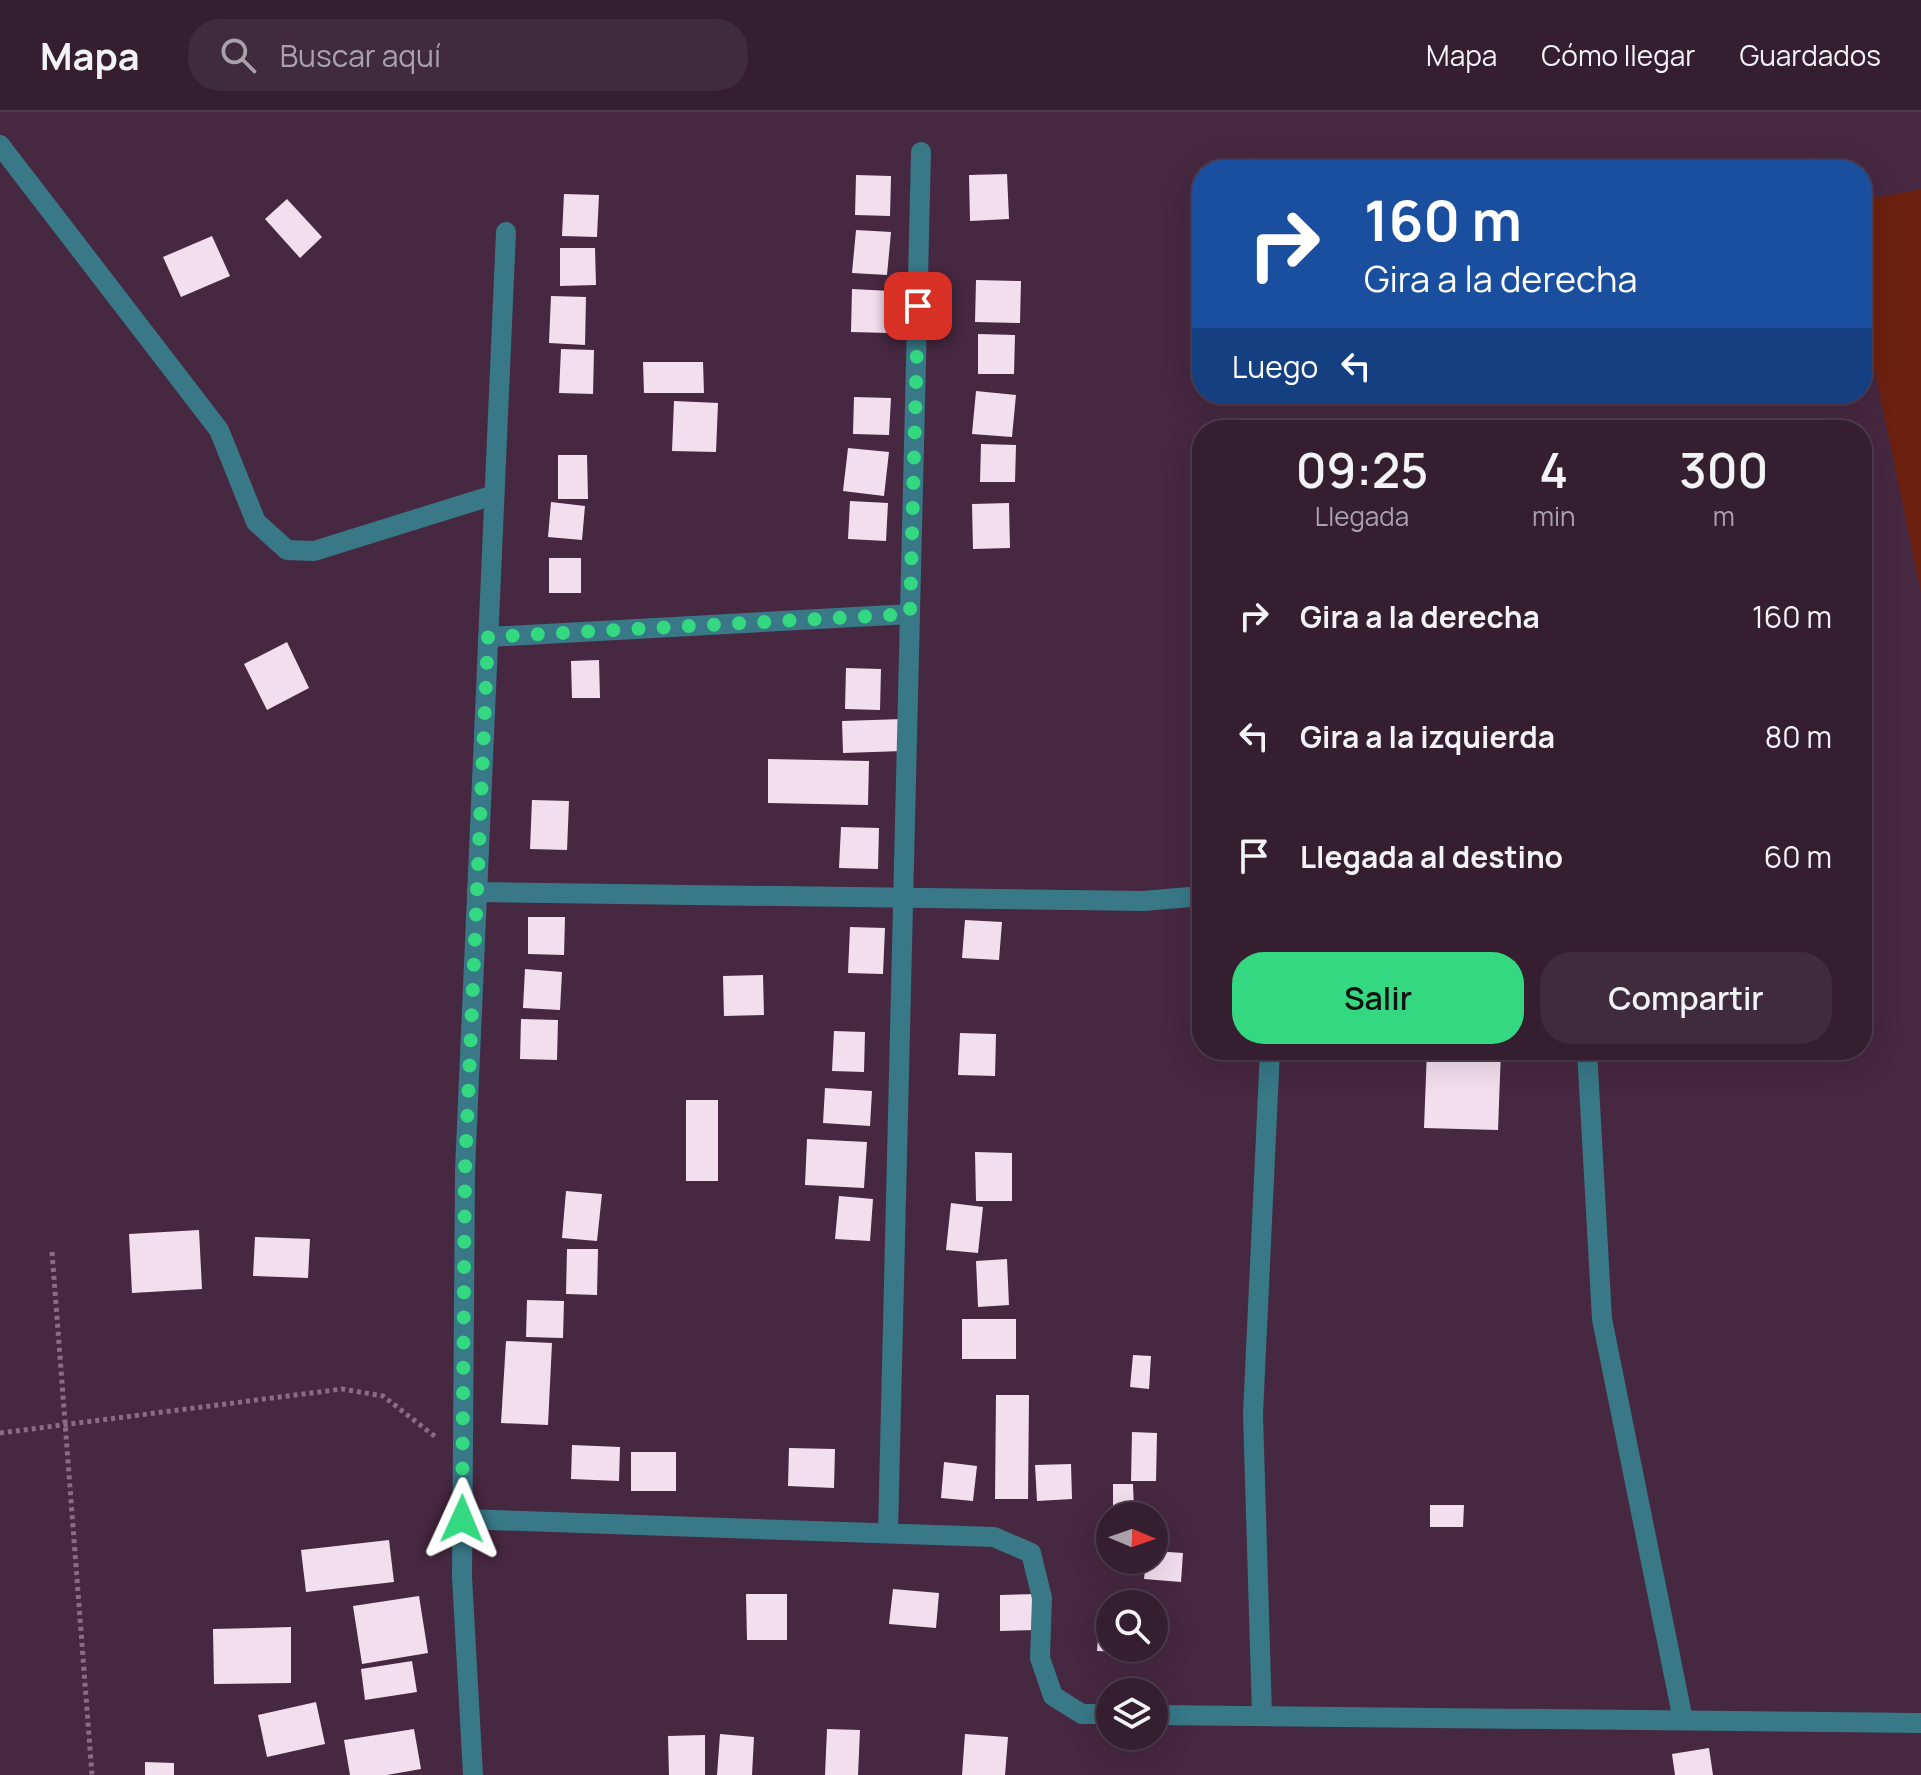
<!DOCTYPE html>
<html lang="es">
<head>
<meta charset="utf-8">
<style>
  :root { --surface:#341e30; --page:#3f2b3c; --text:#f1f3f6; --muted:#a9a2ab; --line:#4e3c4c; --accent:#34d881 }
  body { margin:0; font-family:Manrope,sans-serif; background:var(--page); color:var(--text); height:100vh; display:flex; flex-direction:column; font-size:30px; white-space:nowrap }
  * { box-sizing:border-box; margin:0 }
  p { font-size:26px; color:var(--muted) }
  .icon { flex:none; width:44px; height:44px; fill:none; stroke:currentColor; stroke-width:2; stroke-linecap:round; stroke-linejoin:round }
  .map { position:relative; flex:1; overflow:hidden }
  .side { position:absolute; left:1192px; top:308px; width:680px; height:640px; display:flex; flex-direction:column; background:var(--surface); border-radius:32px; box-shadow:0 8px 32px #0002,0 0 0 2px var(--line) }
  .side>* { flex:none }
  .top-card { position:absolute; left:1192px; top:48px; width:680px; height:244px; border-radius:32px; box-shadow:0 8px 32px #0002,0 0 0 2px var(--line); background:#1a4fa0; color:#fff; overflow:hidden }
  .needle { width:52px; rotate:92deg }
  .tools { position:absolute; left:1096px; top:1390px; display:grid; gap:16px }
  .tools a { display:grid; place-items:center; width:72px; height:72px; border-radius:50%; background:var(--surface); box-shadow:0 8px 32px #0002,0 0 0 2px var(--line); font-size:40px }
  .pin { position:absolute; display:grid; place-items:center; width:68px; height:68px; color:#fff; margin:-34px; border-radius:16px; box-shadow:0 4px 12px #0006 }
  .me { position:absolute; width:88px; margin:-44px; rotate:1deg; stroke-linejoin:round; filter:drop-shadow(0 0 6px #0008) }
  .turn { display:flex; align-items:center; gap:28px; height:168px; padding:0 40px; font-size:36px }
  .turn .icon { width:104px; height:104px; stroke-width:2.5 }
  .turn b { display:block; font-size:56px; line-height:68px }
  .then { display:flex; align-items:center; height:76px; padding:0 40px; background:#0003; gap:16px; font-size:30px }
  .eta { display:flex; justify-content:space-evenly; align-items:center; height:136px; text-align:center }
  .eta b { font-size:48px; font-weight:600; line-height:56px }
  .cta { display:flex; gap:16px; margin-top:auto; padding:16px 40px }
  .cta a { flex:1; height:92px; border-radius:32px; background:var(--accent); color:#111; font-size:32px; font-weight:600; line-height:92px; text-align:center }
  .cta a+a { background:var(--page); color:var(--text) }
  ul { padding:0; list-style:none }
  li { display:flex; align-items:center; gap:24px; height:120px; padding:0 40px }
  li div { flex:1 }
  li b { display:block; font-size:30px }
  li em { font-style:normal }
  header { display:flex; align-items:center; gap:48px; box-sizing:border-box; height:112px; padding:0 40px; background:var(--surface); border-bottom:2px solid var(--line) }
  header strong { font-size:38px }
  nav { display:flex; gap:44px; margin-inline-start:auto; font-size:28px }
  .search { width:560px; height:72px; background:var(--page); display:flex; align-items:center; gap:20px; box-sizing:border-box; padding:0 28px; border-radius:32px; color:var(--muted); font-size:30px }
  .map>svg:first-child { display:block }
</style>
</head>
<body>
<header>
<strong>Mapa</strong>
<div class="search"><svg class="icon" aria-label="search" viewBox="0 0 24 24"><circle cx="10" cy="10" r="6"/><path d="M15 15l6 6"/></svg>Buscar aquí</div>
<nav><a>Mapa</a><a>Cómo llegar</a><a>Guardados</a></nav>
</header>
<div class="map">
<svg width="1921" height="1663" viewBox="0 0 1921 1663">
  <rect width="100%" height="100%" fill="#462840"/>
  <path fill="#6c2110" d="M1921,77V481L1862,197V89Z"/>
  <g fill="#f3deee">
    <path d="M1007,62L1009,107L970,109L969,63Z"/>
    <path d="M856,63L891,64L890,104L855,103Z"/>
    <path d="M564,82L599,83L597,125L562,124Z"/>
    <path d="M287,87L322,125L300,146L265,107Z"/>
    <path d="M856,118L891,120L887,163L852,161Z"/>
    <path d="M212,124L230,164L181,185L163,145Z"/>
    <path d="M560,136H595L596,173L560,174Z"/>
    <path d="M976,168L1021,169L1020,211L975,210Z"/>
    <path d="M852,177L891,179L889,221L851,220Z"/>
    <path d="M551,184L586,185L585,233L549,231Z"/>
    <path d="M978,222L1015,223L1014,262H978Z"/>
    <path d="M561,237L594,238L593,282L559,281Z"/>
    <path d="M643,250H703L704,281H644Z"/>
    <path d="M976,279L1016,283L1012,325L972,322Z"/>
    <path d="M854,285L891,286L889,323L853,322Z"/>
    <path d="M674,289L718,291L716,340L672,339Z"/>
    <path d="M981,332L1016,333L1015,370H980Z"/>
    <path d="M848,336L889,340L884,384L843,379Z"/>
    <path d="M558,343H587L588,387H558Z"/>
    <path d="M850,389L888,391L886,429L848,427Z"/>
    <path d="M551,390L585,394L582,428L548,425Z"/>
    <path d="M1009,391L1010,436L973,437L972,392Z"/>
    <rect x="549" y="446" width="32" height="35"/>
    <path d="M287,530L309,576L267,598L244,552Z"/>
    <path d="M599,548L600,586H572L571,549Z"/>
    <path d="M846,556L881,557L880,598L845,597Z"/>
    <path d="M903,607V639L843,641L842,609Z"/>
    <path d="M768,647L869,649L868,693L768,691Z"/>
    <path d="M532,688L569,689L567,738L530,737Z"/>
    <path d="M841,715L879,716L878,757L839,756Z"/>
    <path d="M528,805H565L564,843L528,842Z"/>
    <path d="M965,808L1002,810L999,848L962,846Z"/>
    <path d="M850,815L885,816L883,862L848,861Z"/>
    <path d="M525,857L562,860L560,898L523,896Z"/>
    <path d="M763,863L764,903L724,904L723,864Z"/>
    <path d="M521,907L558,908L557,948L520,947Z"/>
    <path d="M834,919L865,920L864,960L832,959Z"/>
    <path d="M960,921L996,922L995,964L958,963Z"/>
    <path d="M1427,938H1501L1498,1018L1424,1016Z"/>
    <path d="M825,976L872,979L870,1014L823,1011Z"/>
    <rect x="686" y="988" width="32" height="81"/>
    <path d="M807,1027L867,1030L864,1076L805,1073Z"/>
    <path d="M975,1040L1012,1041V1089H976Z"/>
    <path d="M566,1079L602,1082L597,1129L562,1126Z"/>
    <path d="M839,1084L873,1087L870,1129L835,1127Z"/>
    <path d="M951,1091L983,1095L978,1141L946,1138Z"/>
    <path d="M199,1118L202,1177L132,1181L129,1122Z"/>
    <path d="M255,1125L310,1127L308,1166L253,1164Z"/>
    <path d="M567,1137H598L597,1183L566,1182Z"/>
    <path d="M1007,1147L1009,1193L978,1195L976,1149Z"/>
    <path d="M527,1188L564,1189L563,1226L526,1225Z"/>
    <rect x="962" y="1207" width="54" height="40"/>
    <path d="M506,1229L552,1231L548,1313L501,1311Z"/>
    <path d="M1133,1243L1151,1244L1149,1277L1130,1275Z"/>
    <path d="M996,1283H1029L1028,1387H995Z"/>
    <path d="M1132,1320L1157,1321L1156,1369H1131Z"/>
    <path d="M572,1333L620,1335L619,1369L571,1367Z"/>
    <path d="M789,1336L835,1337L834,1376L788,1374Z"/>
    <rect x="631" y="1340" width="45" height="39"/>
    <path d="M944,1350L977,1354L973,1389L941,1386Z"/>
    <path d="M1071,1352L1072,1387L1037,1389L1035,1353Z"/>
    <path d="M1113,1372H1133L1134,1398H1113Z"/>
    <path d="M1430,1393H1464L1463,1415H1430Z"/>
    <path d="M389,1428L394,1470L306,1480L301,1438Z"/>
    <path d="M1154,1439L1183,1441L1181,1470L1144,1467L1146,1448H1154Z"/>
    <path d="M893,1477L939,1481L936,1516L889,1512Z"/>
    <path d="M746,1482H787V1528H747Z"/>
    <path d="M1038,1482L1039,1518L1000,1519V1483Z"/>
    <path d="M419,1484L428,1541L362,1552L353,1494Z"/>
    <path d="M1099,1514H1110V1536H1122V1540L1097,1539Z"/>
    <path d="M291,1515V1571L214,1572L213,1517Z"/>
    <path d="M412,1549L417,1580L365,1588L361,1557Z"/>
    <path d="M316,1590L325,1632L267,1645L258,1603Z"/>
    <path d="M414,1617L421,1657L387,1663H350L344,1628Z"/>
    <path d="M827,1617L860,1618L858,1663H825Z"/>
    <path d="M720,1622L754,1625L752,1663H717Z"/>
    <path d="M965,1622L1008,1625L1005,1663H962Z"/>
    <path d="M705,1623V1663H669L668,1624Z"/>
    <path d="M1709,1636L1713,1663H1675L1672,1642Z"/>
    <path d="M145,1650L174,1651V1663H145Z"/>
  </g>
  <g fill="none" stroke-linecap="round" stroke-linejoin="round">
    <g stroke="#886e82" stroke-width="5" stroke-dasharray="4 4" stroke-linecap="butt">
      <path d="M52,1140L92,1663"/>
      <path d="M0,1321L342,1277L383,1284L437,1326"/>
    </g>
    <g stroke="#387887" stroke-width="20">
      <path d="M0,33L219,318L256,410L287,438L314,439L494,383"/>
      <path d="M488,525L910,502"/>
      <path d="M477,780L1143,789L1202,784"/>
      <path d="M1587,938L1602,1207L1683,1608"/>
      <path d="M462,1407L994,1425L1031,1441L1042,1486L1040,1546L1053,1584L1082,1602H1110"/>
      <path d="M888,1421L921,40"/>
      <path d="M1154,1603L1921,1611"/>
      <path d="M1262,1604L1253,1302L1270,938"/>
      <path d="M473,1663L462,1465L465,1058L506,120"/>
    </g>
  </g>
  <g fill="none" stroke-linecap="round" stroke-linejoin="round">
    <path stroke="#34d881" stroke-width="14" stroke-dasharray="0 25.2" d="M462,1407L465,1058L488,525L910,502L918,194"/>
  </g>
</svg>
<div class="tools">
<a><svg class="needle" viewBox="-14 -14 28 28"><path d="M0-13l5 13h-10z" fill="#e53935"/><path d="M0 13l5-13h-10z" fill="#a9a2ab"/></svg></a>
<a><svg class="icon" aria-label="search" viewBox="0 0 24 24"><circle cx="10" cy="10" r="6"/><path d="M15 15l6 6"/></svg></a>
<a><svg class="icon" aria-label="layers" viewBox="0 0 24 24"><path d="M12 4l9 5-9 5-9-5zM3 14l9 5 9-5"/></svg></a>
</div>
<div class="pin" style="left:918px;top:194px;background:#d93025"><svg class="icon" aria-label="arrive" viewBox="0 0 24 24"><path d="M6 21V4h12l-3 4 3 4H6"/></svg></div>
<svg class="me" style="left:462px;top:1407px" viewBox="-20 -20 40 40"><path d="M0-17L14 15 0 8-14 15z" fill="#34d881" stroke="#fff" stroke-width="4"/></svg>
<div class="top-card">
<div class="turn"><svg class="icon" aria-label="right" viewBox="0 0 24 24"><path d="M7 20v-9h11M14 6l5 5-5 5"/></svg><div><b>160 m</b>Gira a la derecha</div></div>
<div class="then">Luego<svg class="icon" aria-label="left" viewBox="0 0 24 24"><path d="M17 20v-9H6M10 6l-5 5 5 5"/></svg></div>
</div>
<section class="side">
<div class="eta">
<div><b>09:25</b><p>Llegada</p></div>
<div><b>4</b><p>min</p></div>
<div><b>300</b><p>m</p></div>
</div>
<ul>
<li><svg class="icon" aria-label="right" viewBox="0 0 24 24"><path d="M7 20v-9h11M14 6l5 5-5 5"/></svg><div><b>Gira a la derecha</b></div><em>160 m</em></li>
<li><svg class="icon" aria-label="left" viewBox="0 0 24 24"><path d="M17 20v-9H6M10 6l-5 5 5 5"/></svg><div><b>Gira a la izquierda</b></div><em>80 m</em></li>
<li><svg class="icon" aria-label="arrive" viewBox="0 0 24 24"><path d="M6 21V4h12l-3 4 3 4H6"/></svg><div><b>Llegada al destino</b></div><em>60 m</em></li>
</ul>
<div class="cta"><a>Salir</a><a>Compartir</a></div>
</section>
</div>
</body>
</html>
